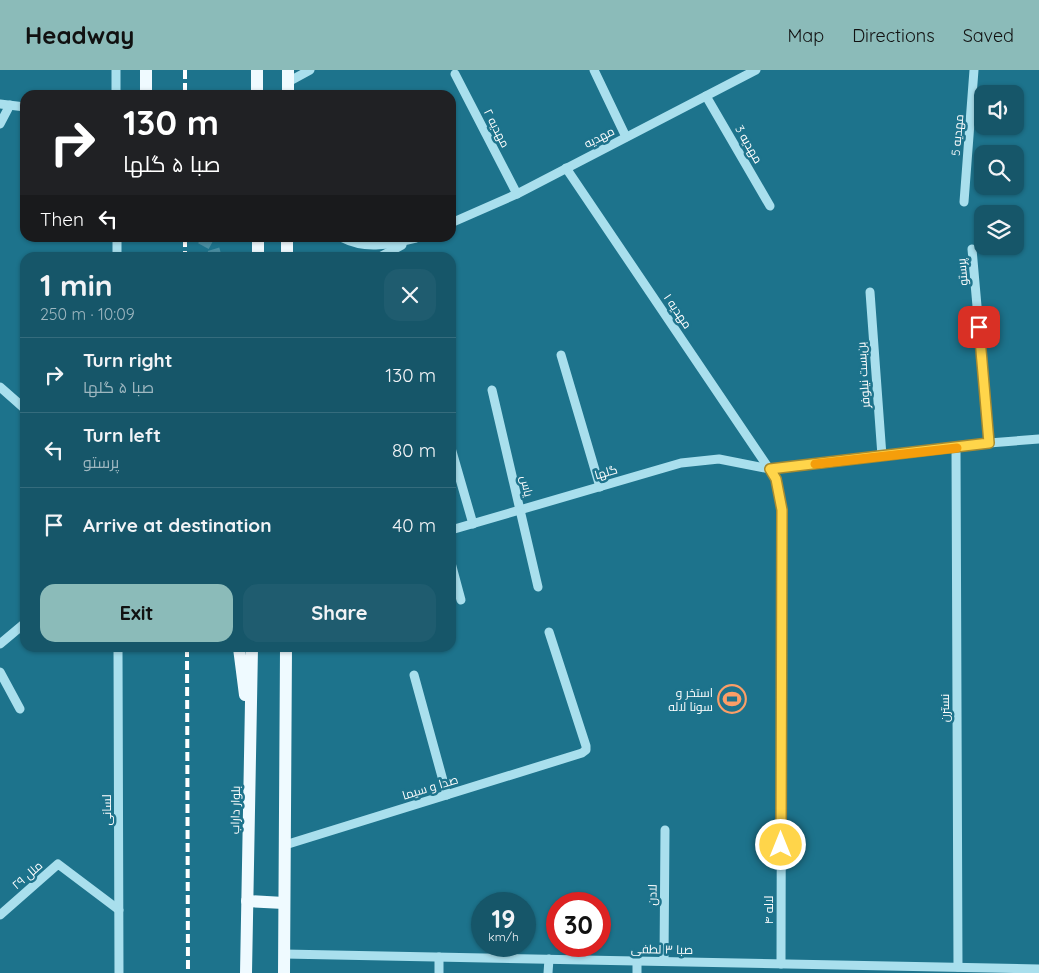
<!DOCTYPE html>
<html lang="en">
<head>
<meta charset="utf-8">
<style>
  :root { --surface:#165669; --page:#1f5c6f; --text:#f1f3f6; --muted:#9eb7c0; --line:#356c7d; --accent:#8bbbb9 }
  body { margin:0; font-family:Quicksand,Cairo,sans-serif; background:var(--page); color:var(--text); height:100vh; display:flex; flex-direction:column; font-size:19px; white-space:nowrap }
  * { box-sizing:border-box; margin:0 }
  p { font-size:16px; color:var(--muted) }
  .icon { flex:none; width:28px; height:28px; fill:none; stroke:currentColor; stroke-width:2; stroke-linecap:round; stroke-linejoin:round }
  .map { position:relative; flex:1; overflow:hidden }
  .drawer { position:absolute; left:20px; top:182px; width:436px; height:400px; display:flex; flex-direction:column; background:var(--surface); border-radius:15px; box-shadow:0 1px 4px #0004 }
  .drawer>* { flex:none }
  .top-card { position:absolute; left:20px; top:20px; width:436px; height:152px; border-radius:15px; box-shadow:0 1px 4px #0004; background:#202124; color:#fff; overflow:hidden }
  .buttons { position:absolute; left:974px; top:15px; display:grid; gap:10px }
  .buttons a { display:grid; place-items:center; width:50px; height:50px; border-radius:10px; background:var(--surface); box-shadow:0 1px 4px #0004; font-size:25px }
  .speed { position:absolute; left:471px; top:822px; display:flex; gap:10px; font-size:25px; font-weight:700; text-align:center }
  .speed>* { display:grid; place-content:center; width:65px; height:65px; border-radius:50%; background:var(--surface); box-shadow:0 1px 4px #0004; line-height:1 }
  .speed small { font-size:12px; font-weight:400 }
  .speed .limit { border:8px solid #d22; background:#fff; color:#111 }
  .pin { position:absolute; display:grid; place-items:center; width:42px; height:42px; color:#fff; margin:-21px; border-radius:10px; box-shadow:0 2px 8px #0006 }
  .me { position:absolute; width:55px; margin:-28px; rotate:0deg; stroke-linejoin:round; filter:drop-shadow(0 0 4px #0008) }
  .turn { display:flex; align-items:center; gap:18px; height:105px; padding:0 20px; font-size:22px }
  .turn .icon { width:65px; height:65px; stroke-width:2.5 }
  .turn b { display:block; font-size:35px; line-height:42px }
  .then { display:flex; align-items:center; height:48px; padding:0 20px; background:#0003; gap:10px; font-size:19px }
  .round { display:grid; place-items:center; flex:none; width:52px; height:52px; border-radius:15px; background:var(--page) }
  .overview { display:flex; align-items:center; justify-content:space-between; height:85px; padding:0 20px }
  h1 { font-size:30px; font-weight:800; line-height:38px }
  .cta { display:flex; gap:10px; margin-top:auto; padding:10px 20px }
  .cta a { flex:1; height:58px; border-radius:15px; background:var(--accent); color:#111; font-size:20px; font-weight:800; line-height:58px; text-align:center }
  .cta a+a { background:var(--page); color:var(--text) }
  ul { padding:0; list-style:none }
  li { display:flex; align-items:center; gap:15px; height:75px; padding:0 20px; border-top:1px solid var(--line) }
  li div { flex:1 }
  li b { display:block; font-size:19px }
  li em { font-style:normal }
  header { display:flex; align-items:center; gap:30px; box-sizing:border-box; height:70px; padding:0 25px; background:var(--accent); color:#111 }
  header strong { font-size:24px }
  nav { display:flex; gap:28px; margin-inline-start:auto; font-size:18px }
  .map>svg:first-child { display:block }
</style>
</head>
<body>
<header>
<strong>Headway</strong>
<nav><a>Map</a><a>Directions</a><a>Saved</a></nav>
</header>
<div class="map">
<svg width="1039" height="903" viewBox="0 0 1039 903">
  <rect width="100%" height="100%" fill="#1d738c"/>
  <g fill="none" stroke-linecap="round" stroke-linejoin="round">
    <path stroke="#4a8fa3" stroke-width="12" stroke-dasharray="12 6" stroke-linecap="butt" d="M201,168L212,174L216,188"/>
    <g stroke="#a9dfed" stroke-width="9">
      <path d="M116,0V25"/>
      <path d="M594,0L626,67"/>
      <path d="M455,4L517,124"/>
      <path d="M288,12L310,0"/>
      <path d="M706,26L770,136"/>
      <path d="M0,34L25,37"/>
      <path d="M0,54L10,35"/>
      <path d="M566,98L776,409L782,441L781,894"/>
      <path d="M964,132L974,0"/>
      <path d="M451,153L517,124L756,0"/>
      <path d="M117,168V188"/>
      <path d="M343,168C366,180 391,174 416,168"/>
      <path d="M972,179L989,373"/>
      <path d="M378,188L402,175"/>
      <path d="M870,222L882,386"/>
      <path d="M561,285L600,417"/>
      <path d="M0,317L25,339"/>
      <path d="M492,320L538,517"/>
      <path d="M451,378L473,454"/>
      <path d="M956,378L958,897"/>
      <path d="M451,460L681,393L719,389L770,399L989,373L1039,369"/>
      <path d="M451,493L461,530"/>
      <path d="M0,574L25,553"/>
      <path d="M118,578L119,903"/>
      <path d="M0,602L20,639"/>
      <path d="M414,605L447,725"/>
      <path d="M285,775L582,683L586,680V676L549,562"/>
      <path d="M0,845L58,794L119,840"/>
      <path d="M284,884L1039,899"/>
      <path d="M637,891V903"/>
      <path d="M664,891L665,760"/>
      <path d="M439,903V887"/>
      <path d="M548,903L549,889"/>
    </g>
    <g stroke="#effaff" stroke-width="12">
      <path d="M146,0V25"/>
      <path d="M257,0V25"/>
      <path d="M288,25V0"/>
      <path d="M258,168V188"/>
      <path d="M287,188V168"/>
      <path d="M239,578L245,625"/>
      <path d="M247,831L284,833"/>
      <path d="M246,903L252,578"/>
      <path d="M284,903L286,578"/>
    </g>
    <g stroke="#fff" stroke-width="4" stroke-dasharray="9 4" stroke-linecap="butt">
      <path d="M185,0V25"/>
      <path d="M185,168V188"/>
      <path d="M187,578L188,903"/>
    </g>
  </g>
  <g fill="none" stroke-linecap="round" stroke-linejoin="round">
    <defs>
      <path id="route" d="M781,775L782,440L776,409L770,399L989,373L979,257"/>
    </defs>
    <use href="#route" stroke="#a68a30" stroke-width="12"/>
    <use href="#route" stroke="#ffd54a" stroke-width="9"/>
    <path stroke="#f59e0b" stroke-width="9" d="M815,394L957,378"/>
  </g>
  <defs>
    <symbol id="stadium-ring" viewBox="-11 -11 22 22"><circle r="9.5" fill="#1d738c" stroke="#fc9e67" stroke-width="1.5"/><path d="M0-5a6.5 5 0 1 0 0 10a6.5 5 0 1 0 0-10ZM-3.5-1.8h7v3.6h-7Z" fill="#fc9e67"/></symbol>
  </defs>
  <g fill-rule="evenodd">
    <use href="#stadium-ring" x="716" y="613" width="32" height="32"/>
  </g>
  <g text-anchor="middle" dominant-baseline="central" stroke-width="5" stroke-linejoin="round" paint-order="stroke">
    <g font-size="12" fill="#fff" stroke="#1d738c">
      <text transform="translate(497 58) rotate(63)">مهدیه ۲</text>
      <text transform="translate(957 65) rotate(-85)">مهدیه 5</text>
      <text transform="translate(599 67) rotate(-27)">مهدیه</text>
      <text transform="translate(749 74) rotate(60)">مهدیه 3</text>
      <text transform="translate(962 202) rotate(-95)">پرستو</text>
      <text transform="translate(678 241) rotate(56)">مهدیه ۱</text>
      <text transform="translate(863 305) rotate(-94)">بن‌بست نیلوفر</text>
      <text transform="translate(606 402) rotate(-16)">گلها</text>
      <text transform="translate(527 416) rotate(77)">یاس</text>
      <text transform="translate(944 638) rotate(-90)">نسترن</text>
      <text transform="translate(430 717) rotate(-17)">صدا و سیما</text>
      <text transform="translate(106 740) rotate(-90)">لسانی</text>
      <text transform="translate(235 740) rotate(-89)">بلوار داراب</text>
      <text transform="translate(27 805) rotate(-41)">ملل ۲۹</text>
      <text transform="translate(652 825) rotate(-89)">لادن</text>
      <text transform="translate(768 840) rotate(-90)">لاله ۴</text>
      <text transform="translate(662 879) rotate(1)">صبا ۳ لطفی</text>
    </g>
    <g font-size="12" fill="#fff" stroke="#1d738c" text-anchor="end">
      <text x="713" y="622">استخر و<tspan x="713" dy="14">سونا لاله</tspan></text>
    </g>
  </g>
</svg>
<div class="buttons">
<a><svg class="icon" aria-label="sound" viewBox="0 0 24 24"><path d="M4 9h4l5-4v14l-5-4H4zM17 9q2 3 0 6"/></svg></a>
<a><svg class="icon" aria-label="search" viewBox="0 0 24 24"><circle cx="10" cy="10" r="6"/><path d="M15 15l6 6"/></svg></a>
<a><svg class="icon" aria-label="layers" viewBox="0 0 24 24"><path d="M12 4l9 5-9 5-9-5zM3 14l9 5 9-5"/></svg></a>
</div>
<div class="speed"><div>19<small>km/h</small></div><div class="limit">30</div></div>
<div class="pin" style="left:979px;top:257px;background:#d93025"><svg class="icon" aria-label="arrive" viewBox="0 0 24 24"><path d="M6 21V4h12l-3 4 3 4H6"/></svg></div>
<svg class="me" style="left:781px;top:775px" viewBox="-20 -20 40 40"><circle r="17" fill="#ffd54a" stroke="#fff" stroke-width="3"/><path d="M0-11L8 9 0 5-8 9z" fill="#fff"/></svg>
<div class="top-card">
<div class="turn"><svg class="icon" aria-label="right" viewBox="0 0 24 24"><path d="M7 20v-9h11M14 6l5 5-5 5"/></svg><div><b>130 m</b>صبا ۵ گلها</div></div>
<div class="then">Then<svg class="icon" aria-label="left" viewBox="0 0 24 24"><path d="M17 20v-9H6M10 6l-5 5 5 5"/></svg></div>
</div>
<section class="drawer">
<div class="overview"><div><h1>1 min</h1><p>250 m · 10:09</p></div><a class="round"><svg class="icon" aria-label="close" viewBox="0 0 24 24"><path d="M6 6l12 12M18 6L6 18"/></svg></a></div>
<ul>
<li><svg class="icon" aria-label="right" viewBox="0 0 24 24"><path d="M7 20v-9h11M14 6l5 5-5 5"/></svg><div><b>Turn right</b><p>صبا ۵ گلها</p></div><em>130 m</em></li>
<li><svg class="icon" aria-label="left" viewBox="0 0 24 24"><path d="M17 20v-9H6M10 6l-5 5 5 5"/></svg><div><b>Turn left</b><p>پرستو</p></div><em>80 m</em></li>
<li><svg class="icon" aria-label="arrive" viewBox="0 0 24 24"><path d="M6 21V4h12l-3 4 3 4H6"/></svg><div><b>Arrive at destination</b></div><em>40 m</em></li>
</ul>
<div class="cta"><a>Exit</a><a>Share</a></div>
</section>
</div>
</body>
</html>
